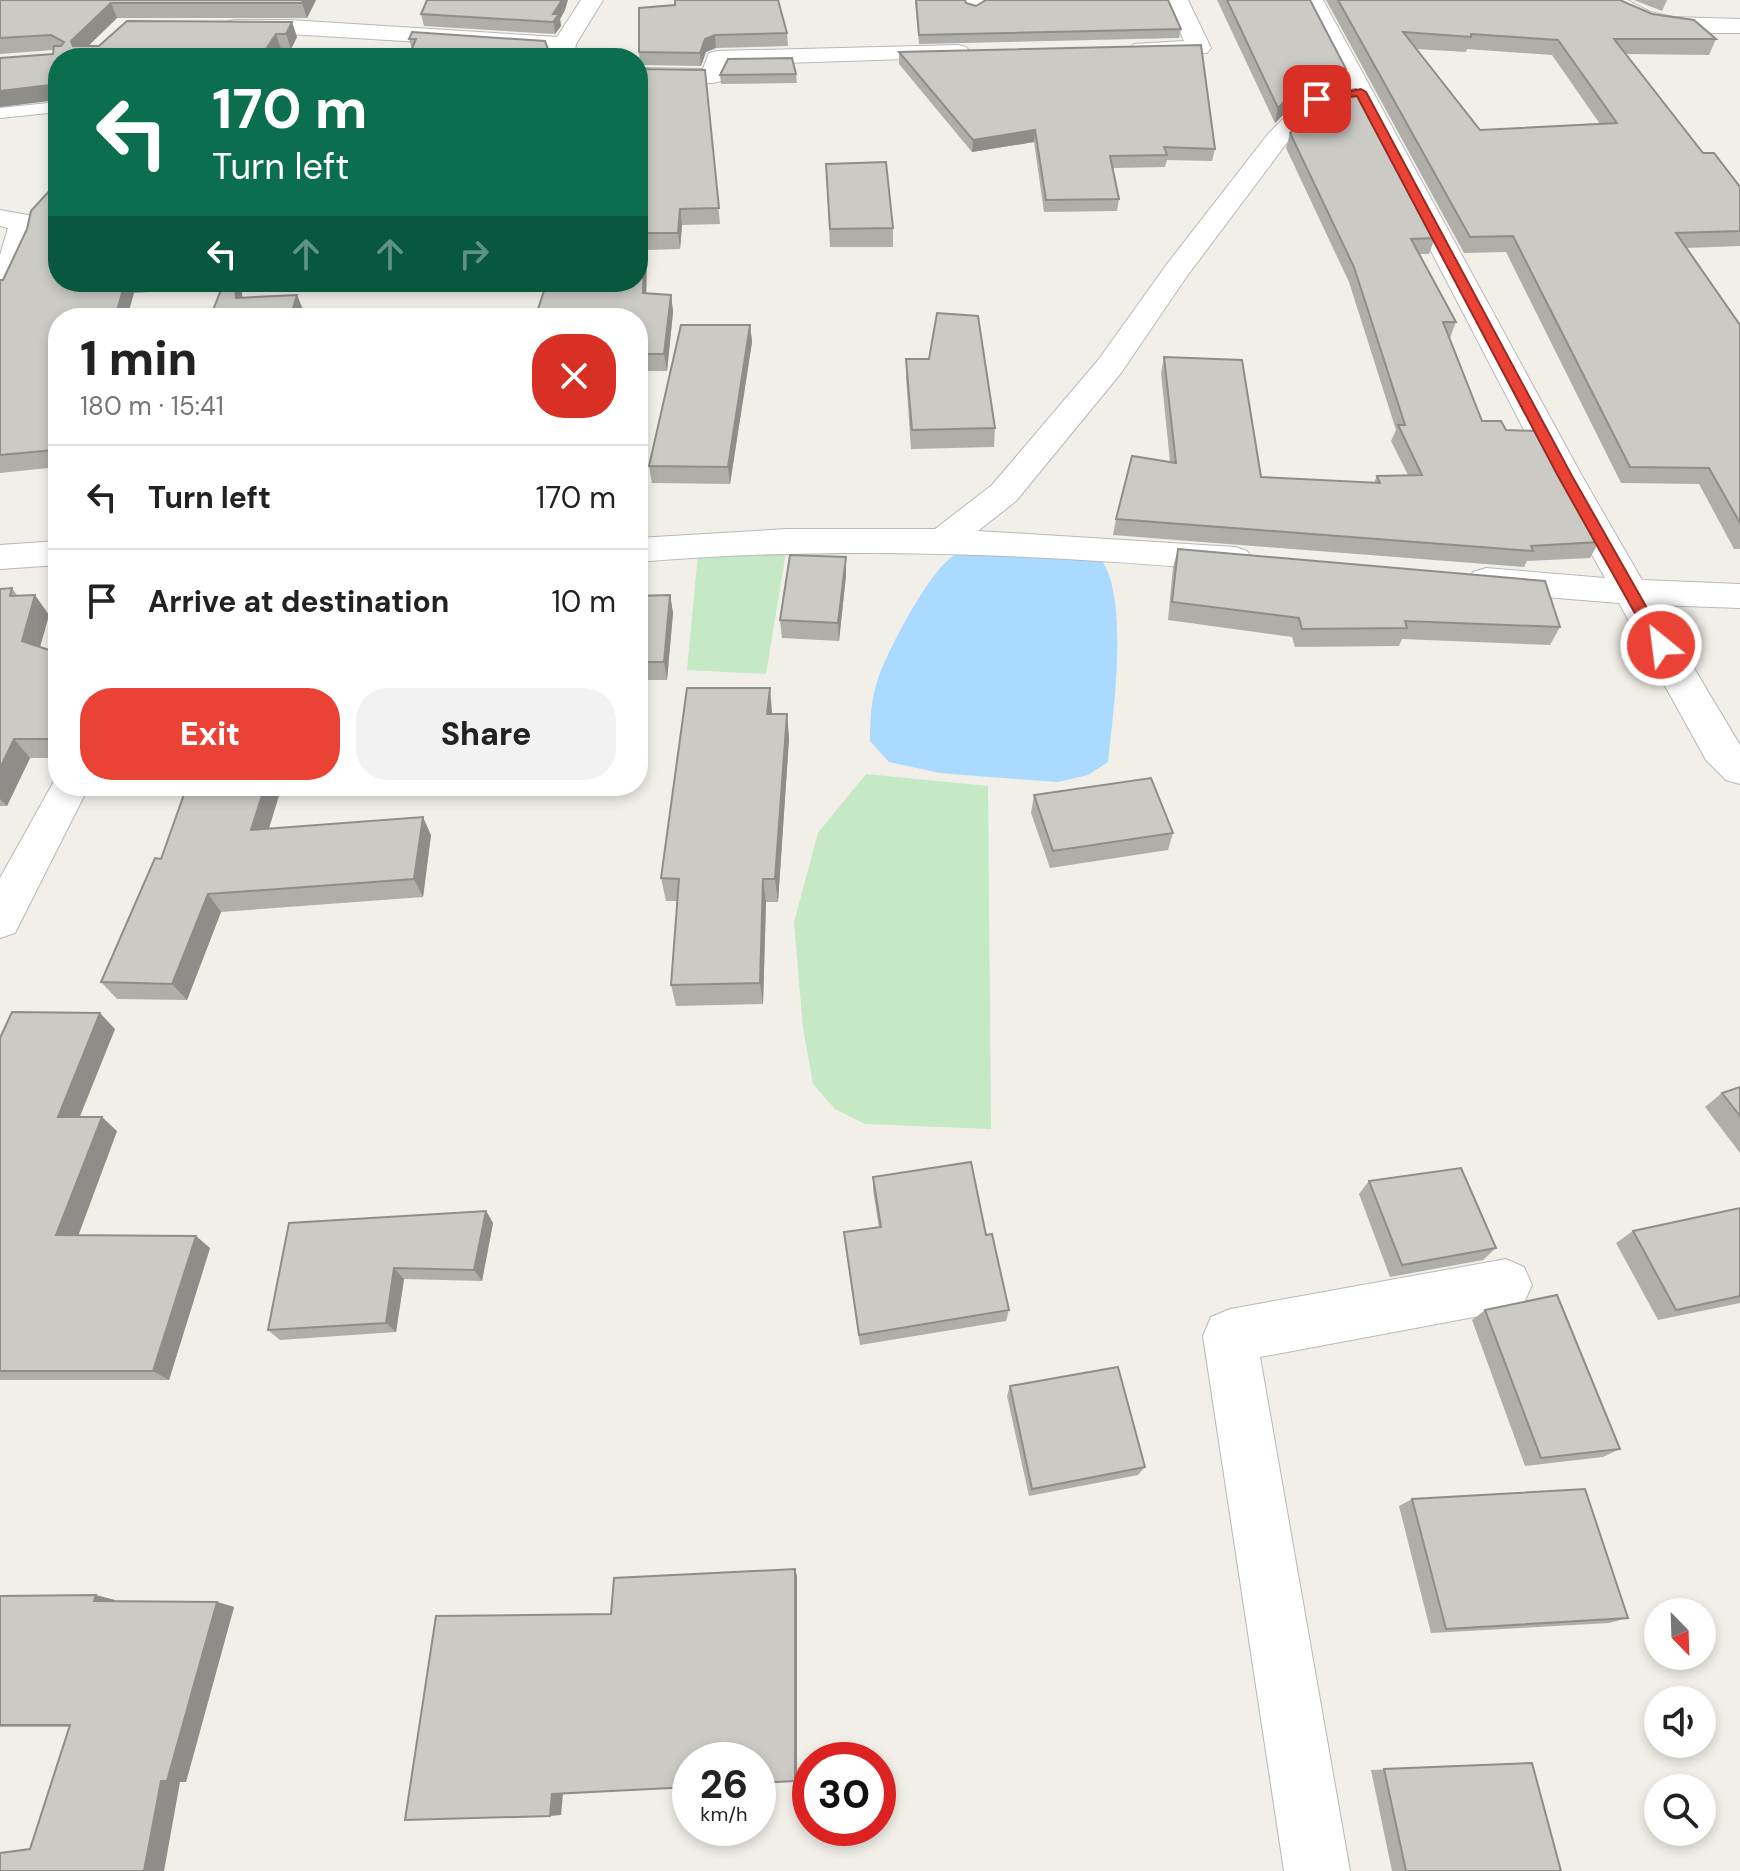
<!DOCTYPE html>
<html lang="en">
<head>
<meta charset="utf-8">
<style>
  :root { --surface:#fff; --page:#f2f2f2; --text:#222; --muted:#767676; --line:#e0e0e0; --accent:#ea4335 }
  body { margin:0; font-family:"DM Sans",sans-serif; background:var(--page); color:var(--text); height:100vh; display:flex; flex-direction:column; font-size:30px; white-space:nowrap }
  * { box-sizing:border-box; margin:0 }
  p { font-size:26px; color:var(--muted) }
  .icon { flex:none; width:44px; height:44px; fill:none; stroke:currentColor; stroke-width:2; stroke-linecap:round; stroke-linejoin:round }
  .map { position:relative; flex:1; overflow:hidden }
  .drawer { position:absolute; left:48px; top:308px; width:600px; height:488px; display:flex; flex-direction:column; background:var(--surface); border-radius:32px; box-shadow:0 4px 12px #0003 }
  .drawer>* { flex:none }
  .top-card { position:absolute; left:48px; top:48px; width:600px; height:244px; border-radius:32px; box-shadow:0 4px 12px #0003; background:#0b6e4f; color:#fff; overflow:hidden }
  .needle { width:52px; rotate:157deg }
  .controls { position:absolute; left:1644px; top:1598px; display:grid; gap:16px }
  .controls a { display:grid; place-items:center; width:72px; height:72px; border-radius:50%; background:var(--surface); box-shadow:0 4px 12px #0003; font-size:40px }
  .speed { position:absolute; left:672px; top:1742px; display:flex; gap:16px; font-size:40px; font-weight:700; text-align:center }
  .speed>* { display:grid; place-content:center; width:104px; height:104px; border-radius:50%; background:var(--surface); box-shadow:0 4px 12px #0003; line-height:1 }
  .speed small { font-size:20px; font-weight:400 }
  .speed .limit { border:12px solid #d22; background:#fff; color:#111 }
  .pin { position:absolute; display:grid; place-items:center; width:68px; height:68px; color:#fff; margin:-34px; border-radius:16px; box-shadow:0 4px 12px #0006 }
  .me { position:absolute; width:88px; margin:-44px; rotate:331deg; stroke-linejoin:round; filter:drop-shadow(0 0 6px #0008) }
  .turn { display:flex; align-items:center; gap:28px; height:168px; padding:0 32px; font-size:36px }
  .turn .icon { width:104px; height:104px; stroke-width:2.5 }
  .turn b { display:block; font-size:56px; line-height:68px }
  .lanes { display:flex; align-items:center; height:76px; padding:0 32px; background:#0003; justify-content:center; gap:40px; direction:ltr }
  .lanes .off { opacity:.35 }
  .round { display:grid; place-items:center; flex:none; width:84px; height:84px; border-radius:32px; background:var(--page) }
  .headline { display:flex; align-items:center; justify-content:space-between; height:136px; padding:0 32px }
  h1 { font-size:48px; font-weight:800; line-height:60px }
  .button { display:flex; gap:16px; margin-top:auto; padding:16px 32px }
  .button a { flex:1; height:92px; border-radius:32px; background:var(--accent); color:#fff; font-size:32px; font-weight:800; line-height:92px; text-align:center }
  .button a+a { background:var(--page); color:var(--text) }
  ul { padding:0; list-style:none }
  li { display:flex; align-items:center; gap:24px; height:104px; padding:0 32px; border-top:2px solid var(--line) }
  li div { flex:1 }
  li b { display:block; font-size:30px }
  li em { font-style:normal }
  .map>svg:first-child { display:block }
</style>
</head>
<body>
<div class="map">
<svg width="1740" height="1871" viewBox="0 0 1740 1871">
  <rect width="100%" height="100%" fill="#f1efe8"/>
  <g fill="#c5e8c5">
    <path d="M788,540L766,674L687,670L699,544Z"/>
    <path d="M866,774L988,786L991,1129L865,1124L835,1109L813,1084L803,1028L794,922L818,833Z"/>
  </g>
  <path fill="#aadaff" d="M977,549L1100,558C1130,596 1113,714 1108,762L1088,775L1058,782L989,777L940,773L889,762L870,741C870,719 871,699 878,679C888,650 928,573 953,556C959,551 970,551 977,549Z"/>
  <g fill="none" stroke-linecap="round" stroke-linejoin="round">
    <defs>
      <path id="service" d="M58,102V112L0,118V108Z"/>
      <g id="minor">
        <path d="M581,0H603L576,44L574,58H550L551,50L290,34H234L226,32L223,27L226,22L234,20H290L557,37Z"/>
        <path d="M964,0H986L987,5L976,12L968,10Z"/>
        <path d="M1166,0H1188L1211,48L1207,53L1134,54L1130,49L1134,44L1184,41Z"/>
        <path d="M1301,0H1323L1582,476L1642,580L1740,584V608L1656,605L1740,745V784L1726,780L1706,760L1619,603L1486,592L1473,588L1468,580L1473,572L1486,568L1605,578L1548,476L1353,101L1325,105L1286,144L1187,276L1121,373L1016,501L978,531L1235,547L1247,551L1253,559L1247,567L1235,571C1035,554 838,545 638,562V538L787,529H935L992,485L1099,359L1167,264L1268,134L1308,94L1346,87Z"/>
        <path d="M1601,0H1627L1650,12L1673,17L1740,19V33C1700,33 1628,36 1601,0Z"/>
        <path d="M958,45L966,47L970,52L966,57L727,65L721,81L713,83L638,82V68L703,69L709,53L717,51Z"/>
        <path d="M0,210L33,216L37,222L33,244L14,288L10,294L0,297V255L8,228L0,226Z"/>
        <path d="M58,541V565L0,569V545Z"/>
        <path d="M58,774V786H89L15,933L0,938V878Z"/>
        <path d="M1506,1259L1524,1267L1532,1285L1524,1303L1506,1311L1260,1357L1350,1871H1284L1203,1336L1211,1317L1230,1309Z"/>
      </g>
    </defs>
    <use href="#service" stroke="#b5b8bc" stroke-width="2"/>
    <use href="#minor" stroke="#b5b8bc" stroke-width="2"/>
    <use href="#service" fill="#fff" fill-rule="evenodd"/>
    <use href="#minor" fill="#fff" fill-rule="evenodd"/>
  </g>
  <g fill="#afaea9" fill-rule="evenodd">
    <path d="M0,0H316L307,18H117L88,46H99L292,22L297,37L291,49L53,54V50L0,54Z"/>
    <path d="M915,0H965L966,3L976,6L1181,29L1179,38L919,44Z"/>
    <path d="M1217,0H1310L1346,69L1341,85L1306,92L1275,123Z"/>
    <path d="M1326,0H1620L1716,39L1709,55L1626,54L1703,153L1740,187V246L1687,248L1740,325V549H1734L1699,484L1621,483L1506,252L1464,253ZM1416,49L1466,52L1467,49L1552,55L1600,124L1480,130Z"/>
    <path d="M1634,0H1667L1662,11Z"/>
    <path d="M639,8L787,33L788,46L716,48L706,52L701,66L640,65L639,52Z"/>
    <path d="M565,10L560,19L561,26L555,34L424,26L421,14Z"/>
    <path d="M412,32L550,58L412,49L409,39Z"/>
    <path d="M899,52L1215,149L1212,161L1167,160L1165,167L1113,168L1119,199L1117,211L1044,212L1034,142L972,152L899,64Z"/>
    <path d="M638,69L705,70L720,224L682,225L680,249L647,250L646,294L671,295L673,312L667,371H638Z"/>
    <path d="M796,74L797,83L721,84L720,75Z"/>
    <path d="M1290,133L1435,238L1429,254H1419L1456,322L1450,338L1482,421L1506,430L1599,542L1590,558L1527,561L1524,567L1113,535L1116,519L1170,462L1161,373L1164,357L1261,477L1374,483L1377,476L1408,475L1391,441L1396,430L1349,282L1286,148Z"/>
    <path d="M826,164L893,228V247H830Z"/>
    <path d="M0,280L58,282H241L242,297L305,314L210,318L221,288L134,293L58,318V467L0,473Z"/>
    <path d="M750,325L752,342L730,484L652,483L649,466Z"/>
    <path d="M906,359L995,428L994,447L911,449L906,377Z"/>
    <path d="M1178,549L1560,627L1550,645L1402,639L1399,646L1295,647L1292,637L1168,620L1173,567Z"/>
    <path d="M846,575L839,641L782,638L780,620Z"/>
    <path d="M12,588L17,595L49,615L40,647L58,653V758H30L7,806H0V589Z"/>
    <path d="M670,595L673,613L667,680H638V596Z"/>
    <path d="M772,714H787L789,739L778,902H766L763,1004L676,1006L671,985L677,901H666L661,878Z"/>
    <path d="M1034,795L1173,833L1168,850L1050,868L1031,813Z"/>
    <path d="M269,828L431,835L423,897L221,912L187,1000L117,999L101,982L161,859Z"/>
    <path d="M115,1029L80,1117L117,1131L78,1235L210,1248L169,1380H0V1038Z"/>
    <path d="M1740,1087V1153L1705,1107L1722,1093Z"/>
    <path d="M873,1177L986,1235L1009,1310L1006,1321L860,1345L845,1244L844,1232L879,1228L873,1190Z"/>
    <path d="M1369,1181L1496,1248L1483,1260L1390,1277L1359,1194Z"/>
    <path d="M1740,1208V1303L1658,1320L1616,1243L1633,1231Z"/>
    <path d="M486,1211L493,1223L482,1281L404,1279L396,1332L280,1340L268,1330Z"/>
    <path d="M1485,1310L1620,1449L1603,1457L1525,1466L1472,1320Z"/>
    <path d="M1010,1386L1145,1467L1138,1475L1029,1496L1007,1396Z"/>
    <path d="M1412,1499L1628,1618L1609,1623L1431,1633L1399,1506Z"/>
    <path d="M0,1596L115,1601L217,1602L234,1607L186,1782H180L30,1849L69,1727H0Z"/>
    <path d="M1532,1763L1561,1871H1392L1371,1770Z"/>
  </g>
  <g fill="#8f8d8a">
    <path d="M304,0H316L307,18L302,3Z"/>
    <path d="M562,0H568L565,10L560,19L561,26L555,34L553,14Z"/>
    <path d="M111,3L117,18L78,56L71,41Z"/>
    <path d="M292,22L297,37L291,49L286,34Z"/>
    <path d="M276,34L281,49L275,58H260Z"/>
    <path d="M715,35L716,48L706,52L701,66L700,53L705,39Z"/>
    <path d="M1346,69L1341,85L1306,92L1275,123L1278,108L1310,76Z"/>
    <path d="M58,84V100L0,107V91Z"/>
    <path d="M1035,130L1034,142L972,152L973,140Z"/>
    <path d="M680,209L682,225L680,249L678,233Z"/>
    <path d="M645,233L647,250L646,310L643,293Z"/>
    <path d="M125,282H129L134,293L127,318H115Z"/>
    <path d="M235,282H241L244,316L236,298Z"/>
    <path d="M297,295L305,314L303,318H290Z"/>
    <path d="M671,295L673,312L667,371L664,354Z"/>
    <path d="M750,325L752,342L730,484L728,467Z"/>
    <path d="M58,435V456L54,450Z"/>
    <path d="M846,557V575L839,641L838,623Z"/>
    <path d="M35,595L49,615L36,661L22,641Z"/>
    <path d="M670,595L673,613L667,680L664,662Z"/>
    <path d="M770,688L772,712L770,738L767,714Z"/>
    <path d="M787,714L789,739L778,902L775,879Z"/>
    <path d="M14,739L30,758L7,806L0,799V768Z"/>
    <path d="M265,786H282L263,848L251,830Z"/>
    <path d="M423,817L431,835L423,897L414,879Z"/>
    <path d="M763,879L766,902L763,1004L760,983Z"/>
    <path d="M208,894L221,912L187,1000L172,984Z"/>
    <path d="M100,1013L115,1029L74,1130L58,1117Z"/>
    <path d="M102,1117L117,1131L74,1247L56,1235Z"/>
    <path d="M486,1211L493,1223L482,1281L474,1270Z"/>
    <path d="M196,1236L210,1248L169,1380L153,1371Z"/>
    <path d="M394,1268L404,1279L396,1332L386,1323Z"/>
    <path d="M795,1569L797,1576V1782L795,1781Z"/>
    <path d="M96,1595L115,1600L114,1606L94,1601Z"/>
    <path d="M217,1602L234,1607L186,1782H180L164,1871H144L161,1781Z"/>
    <path d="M552,1794H563L561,1815L550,1816Z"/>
  </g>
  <g fill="#cccac5" stroke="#8f8d8a" stroke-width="2" fill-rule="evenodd">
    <path d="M0,0H304L302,3H111L71,41L73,46H99L127,21L292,22L286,34H276L260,58H58V84L0,91V58L53,54L54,46H61L64,42L51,35L0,38Z"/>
    <path d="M427,0H562L553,14H559L553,22L421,14Z"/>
    <path d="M675,0H778L787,33L715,35L705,39L700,53L639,52V8L675,5Z"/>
    <path d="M916,0H965L966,3L976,6L986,0H1168L1181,29L919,35Z"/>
    <path d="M1227,0H1310L1346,69L1310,76L1278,108Z"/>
    <path d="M1338,0H1620L1652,14L1694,20L1716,39H1614L1703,153H1714L1740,187V231L1676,233L1740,325V523L1709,468L1630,467L1513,236L1470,237ZM1403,32L1471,37V34L1558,40L1617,123L1480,130Z"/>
    <path d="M412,32L545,41L548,49L545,58H408L416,39H409Z"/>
    <path d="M1201,45L1215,149L1164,147L1167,155L1110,156L1119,199L1046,200L1035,130L973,140L899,52Z"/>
    <path d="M792,58L796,74L720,75L728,59Z"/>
    <path d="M638,69L705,70L719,208L680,209L678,233H645L643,293L671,295L664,354H638V318H535L547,282H638Z"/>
    <path d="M1356,89L1435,238L1411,239L1456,322H1443L1482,421H1501L1506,430L1537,431L1599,542L1531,546L1533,551L1116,519L1132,456L1176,463L1164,357L1242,360L1261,477L1380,483L1377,476L1422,475L1398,425H1405L1354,267L1290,133L1331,93Z"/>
    <path d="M886,162L893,228L830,229L826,164Z"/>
    <path d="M58,173V282H125L115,318H58V435L54,450L0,455V280H3L27,229L31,211L52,188L53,180Z"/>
    <path d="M224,282H235L236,298L297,295L290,318H210Z"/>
    <path d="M937,313L978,316L995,428L912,430L906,359H929Z"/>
    <path d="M681,325H750L728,467L649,466Z"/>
    <path d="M1178,549L1545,581L1560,627L1405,621L1407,628L1302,629L1299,618L1172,602Z"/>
    <path d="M790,555L846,557L838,623L780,620Z"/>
    <path d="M12,588L10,596L35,595L22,641L58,653V734L56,739H14L0,768V589Z"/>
    <path d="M670,595L664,662H638V596Z"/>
    <path d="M687,688H770L767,714H787L775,879H763L760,983L671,985L679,879L661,878Z"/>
    <path d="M1151,778L1173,833L1053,851L1034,795Z"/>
    <path d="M187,786H265L251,830L423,817L414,879L208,894L172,984L101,982L155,858L161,859Z"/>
    <path d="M12,1012L100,1013L58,1117H102L56,1235L196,1236L153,1371H0V1038Z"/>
    <path d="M1740,1087V1116L1722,1093Z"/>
    <path d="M971,1162L986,1235L992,1234L1009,1310L859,1335L844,1232L881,1227L873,1177Z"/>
    <path d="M1461,1168L1496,1248L1402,1265L1369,1181Z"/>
    <path d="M1740,1208V1296L1676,1310L1633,1231Z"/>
    <path d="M486,1211L474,1270L394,1268L386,1323L268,1330L289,1223Z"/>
    <path d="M1557,1295L1620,1449L1541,1458L1485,1310Z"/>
    <path d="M1118,1367L1145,1467L1032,1489L1010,1386Z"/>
    <path d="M1585,1489L1628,1618L1446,1629L1412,1499Z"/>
    <path d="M795,1569V1781L758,1783V1760H690V1787L552,1794L550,1816L405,1820L436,1616L611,1614L614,1578Z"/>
    <path d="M96,1595L94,1601L217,1602L167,1781H161L144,1871H0V1853L30,1849L70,1725H0V1596Z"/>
    <path d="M1532,1763L1561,1871H1406L1384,1769Z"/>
  </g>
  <path fill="#ea4335" stroke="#982c22" stroke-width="2" d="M1361,89L1366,92L1572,476L1668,645L1666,649H1655L1558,476L1357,96L1317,102L1312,99Z"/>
</svg>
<div class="controls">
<a><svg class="needle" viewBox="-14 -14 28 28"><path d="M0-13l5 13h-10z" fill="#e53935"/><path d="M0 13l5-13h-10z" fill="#767676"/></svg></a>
<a><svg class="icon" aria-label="sound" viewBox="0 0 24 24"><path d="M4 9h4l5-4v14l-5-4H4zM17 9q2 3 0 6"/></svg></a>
<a><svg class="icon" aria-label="search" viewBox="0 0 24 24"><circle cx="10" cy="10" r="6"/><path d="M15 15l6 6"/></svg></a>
</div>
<div class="speed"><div>26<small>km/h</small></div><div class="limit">30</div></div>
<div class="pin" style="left:1317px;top:99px;background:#d93025"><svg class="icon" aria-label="arrive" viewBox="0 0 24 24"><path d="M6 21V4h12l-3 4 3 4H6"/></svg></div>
<svg class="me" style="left:1661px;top:645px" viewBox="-20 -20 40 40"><circle r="17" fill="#ea4335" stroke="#fff" stroke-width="3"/><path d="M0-11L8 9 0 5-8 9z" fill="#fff"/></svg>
<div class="top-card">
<div class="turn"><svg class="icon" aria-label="left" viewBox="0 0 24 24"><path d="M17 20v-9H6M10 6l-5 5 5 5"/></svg><div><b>170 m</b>Turn left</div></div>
<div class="lanes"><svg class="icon" aria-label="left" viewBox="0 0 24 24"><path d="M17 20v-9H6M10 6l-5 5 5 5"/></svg><svg class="icon off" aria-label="ahead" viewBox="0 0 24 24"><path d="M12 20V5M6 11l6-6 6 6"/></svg><svg class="icon off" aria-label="ahead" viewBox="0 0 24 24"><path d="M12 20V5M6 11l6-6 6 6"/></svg><svg class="icon off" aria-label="right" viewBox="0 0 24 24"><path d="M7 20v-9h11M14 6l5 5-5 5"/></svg></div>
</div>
<section class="drawer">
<div class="headline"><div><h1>1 min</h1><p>180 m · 15:41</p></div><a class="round" style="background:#d93025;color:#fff"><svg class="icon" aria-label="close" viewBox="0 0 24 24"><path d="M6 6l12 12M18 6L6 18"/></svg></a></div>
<ul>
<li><svg class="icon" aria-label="left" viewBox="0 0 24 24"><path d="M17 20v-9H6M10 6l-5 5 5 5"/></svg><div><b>Turn left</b></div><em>170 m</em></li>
<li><svg class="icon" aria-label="arrive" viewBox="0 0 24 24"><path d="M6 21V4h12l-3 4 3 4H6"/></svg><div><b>Arrive at destination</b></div><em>10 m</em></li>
</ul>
<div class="button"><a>Exit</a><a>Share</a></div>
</section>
</div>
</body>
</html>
